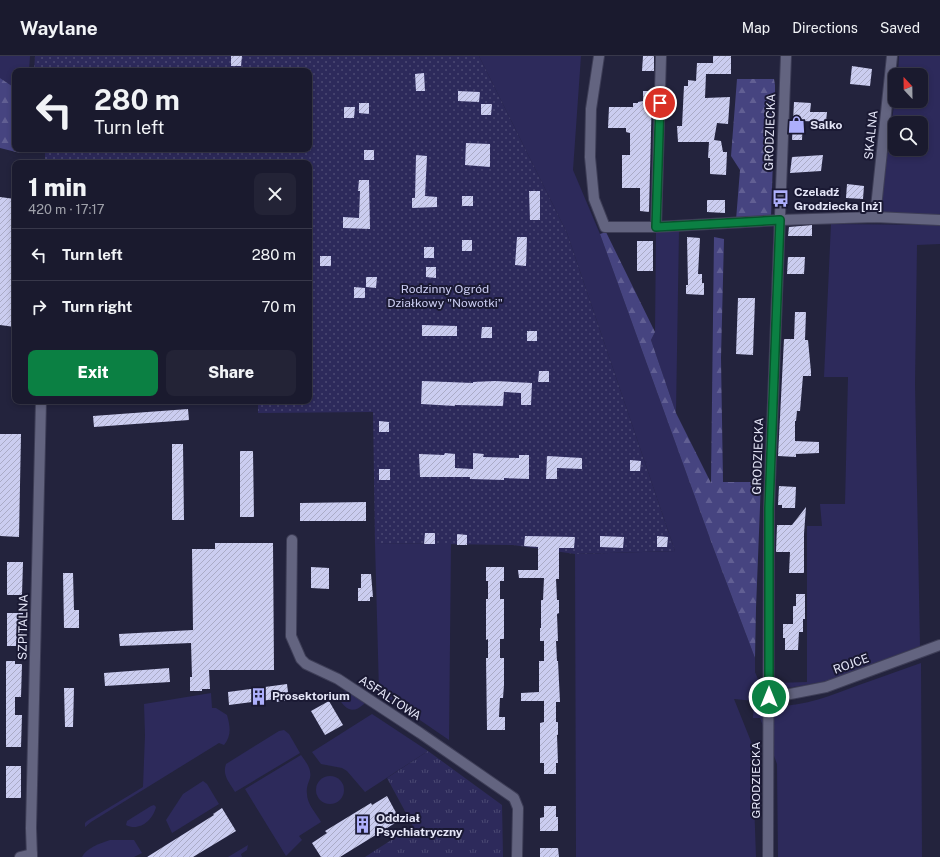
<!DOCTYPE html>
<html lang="en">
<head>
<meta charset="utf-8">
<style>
  :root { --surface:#1a1a2e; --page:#232336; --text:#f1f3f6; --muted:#9fa1aa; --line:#38384a; --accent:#0b8043 }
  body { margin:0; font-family:"Public Sans",sans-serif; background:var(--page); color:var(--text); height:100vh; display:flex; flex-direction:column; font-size:15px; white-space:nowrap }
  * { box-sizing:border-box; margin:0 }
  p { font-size:13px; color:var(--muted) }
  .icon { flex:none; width:22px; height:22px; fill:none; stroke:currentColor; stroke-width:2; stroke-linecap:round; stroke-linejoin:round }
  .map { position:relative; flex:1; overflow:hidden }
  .drawer { position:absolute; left:12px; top:104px; width:300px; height:244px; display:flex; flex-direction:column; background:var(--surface); border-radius:8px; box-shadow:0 2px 6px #0003,0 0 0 1px var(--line) }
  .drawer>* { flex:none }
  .hud { position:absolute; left:12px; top:12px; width:300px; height:84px; border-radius:8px; box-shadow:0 2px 6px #0003,0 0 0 1px var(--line); background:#1a1a2e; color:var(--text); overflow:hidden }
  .needle { width:26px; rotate:338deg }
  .fabs { position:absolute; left:888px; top:12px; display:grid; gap:8px }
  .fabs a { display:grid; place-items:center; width:40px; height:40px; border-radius:8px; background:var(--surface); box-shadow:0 2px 6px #0003,0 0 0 1px var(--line); font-size:20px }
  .pin { position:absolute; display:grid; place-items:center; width:34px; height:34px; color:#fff; margin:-17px; border:2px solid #fff; border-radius:50%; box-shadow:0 1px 4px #0007 }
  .me { position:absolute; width:44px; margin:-22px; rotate:0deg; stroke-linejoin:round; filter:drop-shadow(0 0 3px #0008) }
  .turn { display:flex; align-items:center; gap:14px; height:84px; padding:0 16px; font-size:18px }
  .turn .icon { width:52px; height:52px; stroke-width:2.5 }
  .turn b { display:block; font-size:28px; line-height:34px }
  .round { display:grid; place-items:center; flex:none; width:42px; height:42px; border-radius:8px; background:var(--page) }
  .head { display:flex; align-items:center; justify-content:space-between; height:68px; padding:0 16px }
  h1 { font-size:24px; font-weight:800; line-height:30px }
  .action { display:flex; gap:8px; margin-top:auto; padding:8px 16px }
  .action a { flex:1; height:46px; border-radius:8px; background:var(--accent); color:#fff; font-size:16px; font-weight:800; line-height:46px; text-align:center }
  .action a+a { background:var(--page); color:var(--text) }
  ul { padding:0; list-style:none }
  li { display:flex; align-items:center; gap:12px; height:52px; padding:0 16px; border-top:1px solid var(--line) }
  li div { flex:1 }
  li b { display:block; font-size:15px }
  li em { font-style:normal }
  header { display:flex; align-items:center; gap:24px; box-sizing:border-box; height:56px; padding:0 20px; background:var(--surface); border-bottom:1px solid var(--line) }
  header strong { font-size:19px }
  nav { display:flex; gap:22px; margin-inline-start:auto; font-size:14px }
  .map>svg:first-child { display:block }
</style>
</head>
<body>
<header>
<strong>Waylane</strong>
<nav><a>Map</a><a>Directions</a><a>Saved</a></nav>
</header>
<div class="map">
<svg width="940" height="801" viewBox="0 0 940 801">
  <defs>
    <pattern id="forest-firs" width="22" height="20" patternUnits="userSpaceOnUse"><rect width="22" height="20" fill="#464480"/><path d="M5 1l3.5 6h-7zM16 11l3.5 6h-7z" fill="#615f93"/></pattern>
    <pattern id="park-tufts" width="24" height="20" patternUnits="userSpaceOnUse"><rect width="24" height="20" fill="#2d2a5b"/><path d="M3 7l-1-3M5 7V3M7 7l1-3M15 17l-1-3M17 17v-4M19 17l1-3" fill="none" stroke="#4b4973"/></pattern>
    <pattern id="garden-dots" width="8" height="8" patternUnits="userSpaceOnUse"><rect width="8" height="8" fill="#2d2a5b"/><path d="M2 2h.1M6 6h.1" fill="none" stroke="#4b4973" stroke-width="1.8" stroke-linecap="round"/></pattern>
    <pattern id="building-hatch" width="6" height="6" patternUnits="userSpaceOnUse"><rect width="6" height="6" fill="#cbcdf0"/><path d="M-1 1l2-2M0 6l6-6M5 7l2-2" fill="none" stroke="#aaabc6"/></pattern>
  </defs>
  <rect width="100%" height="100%" fill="#23233d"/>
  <g fill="#2d2a5b" fill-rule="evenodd">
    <path d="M0,0H30L29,15H15V32L0,22Z"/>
    <path d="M479,0H581L573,114L600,178L713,491L755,602V616L769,650C800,652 830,640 859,629C880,622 900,614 921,607L922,801H778L777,708L760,662H753L754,645L734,643L752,688L756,801H576L575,498L675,495L567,177Z"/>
    <path d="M899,0H940V160L879,158L895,42V45H921V19H898ZM895,67H921V93H895Z"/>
    <path d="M831,168L940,169V188L917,189L915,328L920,590L827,625L777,634L775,627L807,626V470H822L820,448H845L848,321H824Z"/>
    <path d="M679,174L676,357L651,284L655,276L656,176Z"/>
    <path d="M375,487L451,488L449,684L379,636Z"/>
    <path d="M347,635L364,645V648C352,659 345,653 338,641L343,636Z"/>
    <path d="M211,637L212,652H216L227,659C230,670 232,679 224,689L219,687L91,766L85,771V767L87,765L143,731L145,679L144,648Z"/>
    <path d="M372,658L428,695L365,736L347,715L342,712L321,708L312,696Z"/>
    <path d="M284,674L289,678L300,697L235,736C229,726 222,719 226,708L279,675Z"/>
    <path d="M301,699C306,706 312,713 310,722C308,728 306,732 307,738C307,748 316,757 321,766L299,780L302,784L286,800L245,733Z"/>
    <circle cx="330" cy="734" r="14"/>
    <path d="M203,725L207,728L219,748L172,777L166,764L168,761L183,738Z"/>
    <path d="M154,749L156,751C153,764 139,776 126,769L127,765L151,750Z"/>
    <path d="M110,784H134L142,797L134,801H82C86,792 101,787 110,784Z"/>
    <path d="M248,789L247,794L241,798L242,801H228Z"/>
  </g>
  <g fill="url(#forest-firs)">
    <path d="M0,22L15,32V93H20V97L0,92Z"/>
    <path d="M737,23H774L775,29V59L772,81L773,104L771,161L736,164L740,114L731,100Z"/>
    <path d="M606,176L655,276L651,284L676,357L711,427L714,181L724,183L721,302L723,426H761L756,552L755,602L713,491L600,178Z"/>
  </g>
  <path fill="url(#park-tufts)" d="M428,695L502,749L503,801H365L413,770L387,722Z"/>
  <path fill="url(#garden-dots)" d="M35,0H479L567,177L675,495L575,498L513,489L375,487L373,356L258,357V345H309V107H45V94H30V93H309V15H34Z"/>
  <g fill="url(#building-hatch)">
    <path d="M231,0H242L241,10H231Z"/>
    <path d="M643,0H654V15H642Z"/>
    <path d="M713,0H731V18H706L705,42L730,41L728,68L717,67L714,84L721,85L723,96H727L726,119L710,118V102H708L709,86H678L677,70H682L684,30H688V24L696,25L697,7H713Z"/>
    <path d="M852,10L872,13L870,30L850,28Z"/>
    <path d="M424,17L425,35H416L415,18Z"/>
    <path d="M458,35L480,36L479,46L458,45Z"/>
    <path d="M643,35H652L649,156L640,155V132H622V99H630V77L626,76V72H608L609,51H633V47H638V46L643,45Z"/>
    <path d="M794,46L811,47L810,56H827L826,66L803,65L802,84H792Z"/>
    <path d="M359,47H369V58L359,57Z"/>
    <path d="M481,48H492L491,59H481Z"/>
    <path d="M344,51H355L354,62H344Z"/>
    <path d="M466,87L490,88V111L465,109Z"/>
    <rect x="364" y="94" width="10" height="10"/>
    <path d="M416,99L427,100L425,140L437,141V151L412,152V142H415Z"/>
    <path d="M823,99L821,115L790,117L792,101Z"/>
    <path d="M359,124H369L370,173L343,172V161L359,162L360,135H358Z"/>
    <path d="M847,128L864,130L863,143L846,142Z"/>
    <path d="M529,135H540V164H530Z"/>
    <rect x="462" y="140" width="11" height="10"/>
    <path d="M0,141L15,143V271L0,269Z"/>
    <path d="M707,144H725V157L707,156Z"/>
    <path d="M812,169V180H788L789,171Z"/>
    <path d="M517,181H527L526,210L515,209Z"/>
    <path d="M687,181L700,182L698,218H702V227H704V239L686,238V229H688Z"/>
    <rect x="462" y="184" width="10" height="11"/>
    <rect x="637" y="185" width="16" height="30"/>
    <rect x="424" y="191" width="10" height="11"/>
    <rect x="320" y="200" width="11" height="10"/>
    <path d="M788,201H805L804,218H787Z"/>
    <path d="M426,211H436V222L426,221Z"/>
    <path d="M366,221H377L376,232L366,231Z"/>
    <path d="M354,231L365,232V242H354Z"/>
    <path d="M738,242H755L753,299L736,298Z"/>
    <path d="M795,256H806L805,284H808L811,316V320H803L800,355H797L796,365H795V385L819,386V397L796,398V401L778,400L784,283H794Z"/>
    <path d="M422,269L457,270V280H422Z"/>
    <path d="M482,271H492V282H481Z"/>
    <rect x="527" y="275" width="10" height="10"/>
    <path d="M539,315H549V326H538Z"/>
    <path d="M422,325L473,327V326L495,325L532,327L531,349H521V337L504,336L503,350L455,349V350L421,348Z"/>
    <path d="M188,353L189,364L94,371L93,360Z"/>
    <path d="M379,365L389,366V376H379Z"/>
    <path d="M0,378H21L19,481L0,480Z"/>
    <path d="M172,388H183L184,464H172Z"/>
    <path d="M240,395H253L254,461H240Z"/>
    <path d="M445,397L455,398V412L473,413V397L484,398L483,401L519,402V399H529V423L504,422V424L470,423V421H420L419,398L444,399Z"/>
    <path d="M547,400L582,402V413L557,412V423H546Z"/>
    <path d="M630,404L641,405L640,415H630Z"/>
    <rect x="379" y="413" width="11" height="11"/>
    <path d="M779,430L796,431L795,452H782V449H778Z"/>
    <path d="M366,446V465H300V447Z"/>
    <path d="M806,451L804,478V517H789L790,496H776L777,469H792Z"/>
    <path d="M425,477H435V488H424Z"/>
    <path d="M457,478L467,479V489H457Z"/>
    <path d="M525,480L575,481L574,492H559V523H556L557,544H559V557L557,558L558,585H556L557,605H558L560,646H556V666H558V679H557L558,707H556V718H544V707H540V667L544,666V645H521V637L539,636V605H544V585H540V572H541V544H543L544,522H519L518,514H538V491L524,490Z"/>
    <path d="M600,480L624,481L623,492L600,491Z"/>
    <path d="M657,480L668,481L667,491H657Z"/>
    <path d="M215,487H273L274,614H209L210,633H202V635H190V621H192L191,587L120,590L119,578L193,574L192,493H215Z"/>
    <path d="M7,506H23L22,539H7Z"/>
    <path d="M311,511L329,512V533L311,532Z"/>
    <path d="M486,511H504V525H500V543H504V583H500V602H504V629L503,642H500L499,661H505V674H487L486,602H488V583L486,584V543H488V525H486Z"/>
    <path d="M63,517H73L74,554H79V572H64Z"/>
    <path d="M361,518H371L373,541H370V545H358V532H361Z"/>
    <path d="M796,538H805V563H803V576H799L798,594H785V582H783V568H793V550H796Z"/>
    <path d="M7,557H23L22,590H7Z"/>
    <path d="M6,605H15V608H22L21,641H15V659H22L21,691H6Z"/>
    <path d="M169,612L170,626L105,630L104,617Z"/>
    <path d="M287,628L289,644L277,646L276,643L229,649L228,636Z"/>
    <path d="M64,632H74L73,671H65Z"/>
    <path d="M329,645L343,669L325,679L311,655Z"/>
    <rect x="6" y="710" width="15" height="32"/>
    <path d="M387,740L400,764L340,801H321L312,787L327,777L325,775L371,747L372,749Z"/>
    <path d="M544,750H556V761H558V775H540V762L544,761Z"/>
    <path d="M222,752L236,775L193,801H147L214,759L213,758Z"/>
    <path d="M540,792H558L559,801H540Z"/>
  </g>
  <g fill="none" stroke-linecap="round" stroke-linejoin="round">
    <defs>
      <g id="minor">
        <path d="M599,0L591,53L590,101L594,143L605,171H656L780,164L875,161L940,164"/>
        <path d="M875,161L892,0"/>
        <path d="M656,171L661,0"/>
        <path d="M292,484L291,580L301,603L306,608L338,623L420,677L514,742L518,752L517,801"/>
        <path d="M769,641L780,640L826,631L940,589"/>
        <path d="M20,801L32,798"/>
        <path d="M32,801L31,772L41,345"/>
        <path d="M768,801L769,452L786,0"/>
      </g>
    </defs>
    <use href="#minor" stroke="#3e3e57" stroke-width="12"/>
    <use href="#minor" stroke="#636480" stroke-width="10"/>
  </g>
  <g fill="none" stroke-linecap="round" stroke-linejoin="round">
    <defs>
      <path id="route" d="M660,47L656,171L780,164L769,452V641"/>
    </defs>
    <use href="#route" stroke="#07532c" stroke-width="10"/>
    <use href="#route" stroke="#0b8043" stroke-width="7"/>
  </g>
  <defs>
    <symbol id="shop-bare" viewBox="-9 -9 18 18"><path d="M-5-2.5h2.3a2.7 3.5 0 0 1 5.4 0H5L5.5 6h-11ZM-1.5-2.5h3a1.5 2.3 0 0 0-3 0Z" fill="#adaffb" stroke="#1a1933" stroke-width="2.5" paint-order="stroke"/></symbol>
    <symbol id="bus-bare" viewBox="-9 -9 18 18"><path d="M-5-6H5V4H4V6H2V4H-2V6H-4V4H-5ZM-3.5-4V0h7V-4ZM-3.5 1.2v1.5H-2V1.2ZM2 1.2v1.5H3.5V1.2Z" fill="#adaffb" stroke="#1a1933" stroke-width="2.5" paint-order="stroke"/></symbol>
    <symbol id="building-bare" viewBox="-9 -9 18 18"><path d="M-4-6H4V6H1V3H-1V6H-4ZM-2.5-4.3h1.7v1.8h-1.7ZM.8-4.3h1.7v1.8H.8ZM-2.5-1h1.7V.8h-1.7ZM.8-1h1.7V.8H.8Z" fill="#adaffb" stroke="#1a1933" stroke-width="2.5" paint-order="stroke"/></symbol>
  </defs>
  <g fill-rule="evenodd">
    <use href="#shop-bare" x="784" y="56" width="25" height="25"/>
    <use href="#bus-bare" x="768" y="130" width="25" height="25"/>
    <use href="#building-bare" x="246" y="628" width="25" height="25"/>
    <use href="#building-bare" x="350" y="756" width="25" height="25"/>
  </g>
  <g text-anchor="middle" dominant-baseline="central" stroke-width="4" stroke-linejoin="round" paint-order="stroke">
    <g font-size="12" font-weight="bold" fill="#e5e6f8" stroke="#1a1933" text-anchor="start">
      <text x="810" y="69">Salko</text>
      <text x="794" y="136">Czeladź<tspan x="794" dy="14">Grodziecka [nż]</tspan></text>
      <text x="272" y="640">Prosektorium</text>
      <text x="376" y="762">Oddział<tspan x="376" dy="14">Psychiatryczny</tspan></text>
    </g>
    <g font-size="12" fill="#e5e6f8" stroke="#1a1933">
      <text transform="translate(770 76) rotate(-88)">GRODZIECKA</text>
      <text transform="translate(871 79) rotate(-84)">SKALNA</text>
      <text transform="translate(758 400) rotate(-88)">GRODZIECKA</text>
      <text transform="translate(23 571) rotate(-89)">SZPITALNA</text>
      <text transform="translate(851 608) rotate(-20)">ROJCE</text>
      <text transform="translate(390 642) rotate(33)">ASFALTOWA</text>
      <text transform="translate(756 724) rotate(-90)">GRODZIECKA</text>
    </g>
    <g font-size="12" fill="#cbcdf2" stroke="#1a1933">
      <text x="445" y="233">Rodzinny Ogród<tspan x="445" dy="14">Działkowy "Nowotki"</tspan></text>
    </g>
  </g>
</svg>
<div class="fabs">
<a><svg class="needle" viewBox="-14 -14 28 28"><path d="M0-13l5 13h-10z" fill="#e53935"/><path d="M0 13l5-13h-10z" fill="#9fa1aa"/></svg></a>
<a><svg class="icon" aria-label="search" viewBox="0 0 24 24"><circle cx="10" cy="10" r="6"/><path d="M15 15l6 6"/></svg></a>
</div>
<div class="pin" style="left:660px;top:47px;background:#d93025"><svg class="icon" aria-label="arrive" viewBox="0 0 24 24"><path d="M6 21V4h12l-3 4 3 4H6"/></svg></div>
<svg class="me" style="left:769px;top:641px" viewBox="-20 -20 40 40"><circle r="17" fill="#0b8043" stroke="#fff" stroke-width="3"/><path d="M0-11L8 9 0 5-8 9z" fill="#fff"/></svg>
<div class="hud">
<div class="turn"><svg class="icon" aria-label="left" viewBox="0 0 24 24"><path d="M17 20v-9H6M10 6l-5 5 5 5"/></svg><div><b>280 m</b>Turn left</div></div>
</div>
<section class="drawer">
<div class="head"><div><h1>1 min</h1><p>420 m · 17:17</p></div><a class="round"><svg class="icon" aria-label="close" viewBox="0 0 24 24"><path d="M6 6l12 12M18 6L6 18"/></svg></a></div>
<ul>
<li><svg class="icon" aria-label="left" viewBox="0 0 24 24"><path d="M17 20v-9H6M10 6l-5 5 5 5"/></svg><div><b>Turn left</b></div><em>280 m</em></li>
<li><svg class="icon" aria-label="right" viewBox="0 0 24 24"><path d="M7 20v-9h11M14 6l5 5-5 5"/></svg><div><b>Turn right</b></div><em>70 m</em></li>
</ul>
<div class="action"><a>Exit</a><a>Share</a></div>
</section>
</div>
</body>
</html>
